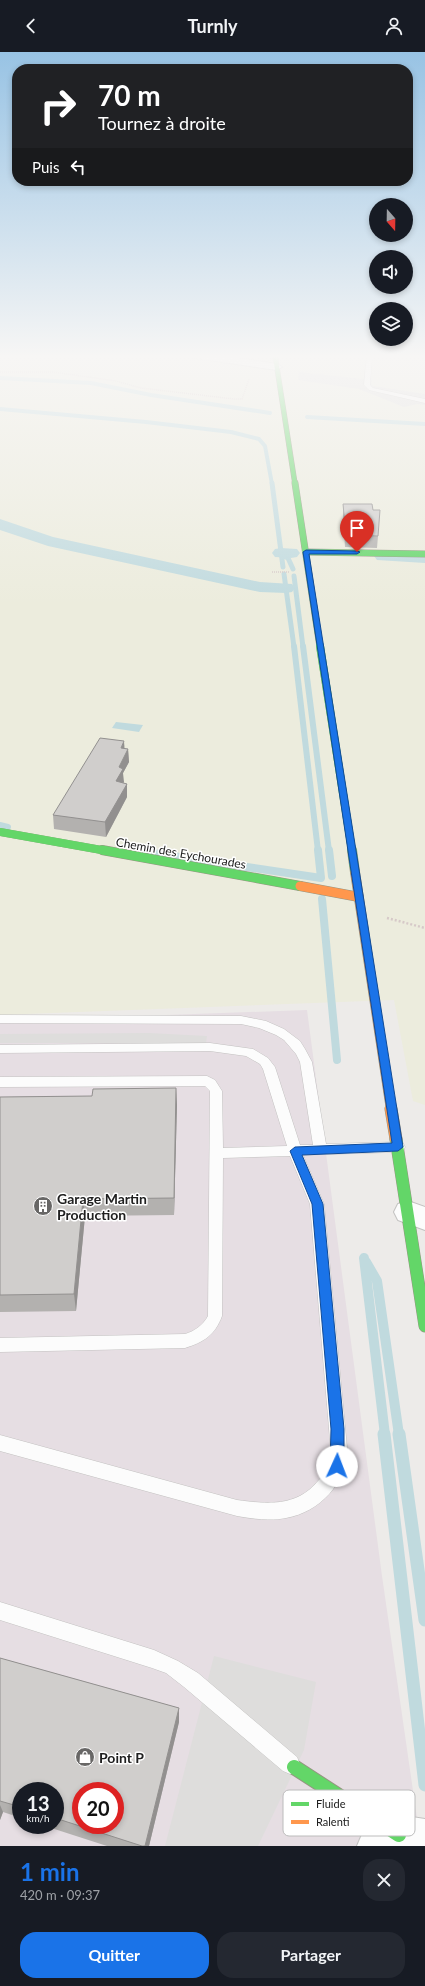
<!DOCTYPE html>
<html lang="fr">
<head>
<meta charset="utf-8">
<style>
  :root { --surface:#171b24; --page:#242831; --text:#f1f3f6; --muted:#9ea1a6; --accent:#1a73e8 }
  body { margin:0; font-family:Lato,sans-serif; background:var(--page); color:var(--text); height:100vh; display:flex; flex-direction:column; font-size:15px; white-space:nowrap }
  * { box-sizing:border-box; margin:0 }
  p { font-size:13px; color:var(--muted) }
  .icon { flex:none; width:22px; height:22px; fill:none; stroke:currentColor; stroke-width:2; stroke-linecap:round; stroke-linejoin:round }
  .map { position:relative; height:1794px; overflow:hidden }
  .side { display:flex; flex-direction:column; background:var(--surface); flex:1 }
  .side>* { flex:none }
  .banner { position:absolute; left:12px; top:12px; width:401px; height:122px; border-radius:16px; box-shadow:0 2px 6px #0003; background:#202124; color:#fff; overflow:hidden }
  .needle { width:26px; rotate:160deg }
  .controls { position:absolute; left:369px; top:146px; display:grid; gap:8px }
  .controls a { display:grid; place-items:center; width:44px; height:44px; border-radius:50%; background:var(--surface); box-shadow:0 2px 6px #0003; font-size:20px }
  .speed { position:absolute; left:12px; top:1730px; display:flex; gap:8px; font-size:20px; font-weight:700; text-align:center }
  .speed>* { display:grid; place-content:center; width:52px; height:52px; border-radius:50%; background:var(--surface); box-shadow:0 2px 6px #0003; line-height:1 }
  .speed small { font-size:10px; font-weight:400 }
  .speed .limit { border:6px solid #d22; background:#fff; color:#111 }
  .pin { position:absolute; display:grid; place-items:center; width:34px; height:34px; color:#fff; margin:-41px -17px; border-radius:50% 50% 50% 0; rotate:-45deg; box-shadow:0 0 4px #0007 }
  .pin .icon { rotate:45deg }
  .me { position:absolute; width:44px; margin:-22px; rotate:2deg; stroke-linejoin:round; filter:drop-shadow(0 0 3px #0008) }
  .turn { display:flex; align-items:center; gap:14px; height:84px; padding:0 20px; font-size:18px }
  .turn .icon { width:52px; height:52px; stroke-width:2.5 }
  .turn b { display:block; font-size:28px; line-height:34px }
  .then { display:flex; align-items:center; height:38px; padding:0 20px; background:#0003; gap:8px; font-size:15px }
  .round { display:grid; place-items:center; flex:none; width:42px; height:42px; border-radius:16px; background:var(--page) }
  .overview { display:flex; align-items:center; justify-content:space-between; height:68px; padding:0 20px }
  h1 { font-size:24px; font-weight:700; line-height:30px; color:var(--accent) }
  .action { display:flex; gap:8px; margin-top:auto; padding:8px 20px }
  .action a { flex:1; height:46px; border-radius:16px; background:var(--accent); color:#fff; font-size:16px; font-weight:700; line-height:46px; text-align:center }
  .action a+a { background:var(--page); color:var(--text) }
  header { display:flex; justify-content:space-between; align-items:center; height:52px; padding:0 20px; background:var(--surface); font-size:18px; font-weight:700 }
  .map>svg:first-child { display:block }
</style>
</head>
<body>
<header><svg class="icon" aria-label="back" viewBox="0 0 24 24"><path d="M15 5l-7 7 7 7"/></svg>Turnly<svg class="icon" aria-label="person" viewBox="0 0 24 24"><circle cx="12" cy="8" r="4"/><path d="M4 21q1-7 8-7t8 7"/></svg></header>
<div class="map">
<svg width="425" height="1794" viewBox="0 0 425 1794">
  <rect width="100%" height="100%" fill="#edebe9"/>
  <path fill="#e6dee3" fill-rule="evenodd" d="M307,958L382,1524L421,1794H0V969ZM21,1739H55V1773H21ZM81,1739H115V1773H81Z"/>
  <path fill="#ececdd" d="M0,303H425V1053L413,1049L394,948L0,963Z"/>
  <g fill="#dedddc">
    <path d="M299,320L372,328L371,332L373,334L425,342V353L417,352L404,355L359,337L298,328Z"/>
    <path d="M149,981L207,984L206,991H0V982Z"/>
    <path d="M214,1604L316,1630L304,1698L258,1794H165Z"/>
  </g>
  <path fill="#c0dade" d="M116,670L143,673L139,680L112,676Z"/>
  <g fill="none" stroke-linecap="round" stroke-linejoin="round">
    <g stroke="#c0dade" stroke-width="4">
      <path d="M0,326L91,331L151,343L270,361"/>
      <path d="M0,357L146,370L231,380L259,387L265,394L272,432"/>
      <path d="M307,365L425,372"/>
    </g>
    <g stroke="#c0dade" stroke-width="5">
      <path d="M272,431L283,515"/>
      <path d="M281,503L288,506L293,517"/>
      <path d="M284,522L294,595"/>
      <path d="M294,524L303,595"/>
    </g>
    <g stroke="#c0dade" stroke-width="6">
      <path d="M294,594L318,799"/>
      <path d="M303,594L329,799"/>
      <path d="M0,773L8,775"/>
    </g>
    <g stroke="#c0dade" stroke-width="8">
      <path d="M329,798L332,824"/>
      <path d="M146,800L321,826L318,798"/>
      <path d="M322,847L337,1008"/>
    </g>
    <g stroke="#c0dade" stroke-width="10">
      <path d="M364,1206L385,1383"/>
      <path d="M366,1210L377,1229L399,1383"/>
    </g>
    <g stroke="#c0dade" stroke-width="13">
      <path d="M384,1382L425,1733"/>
      <path d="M399,1382L425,1568"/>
    </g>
    <g fill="#c0dade" fill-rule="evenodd">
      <path d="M0,467L53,485L260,530L292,532L295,536L292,540L286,541L260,540L48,494L0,478Z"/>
      <path d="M281,496L297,497L300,501L297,505L291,506L275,505L272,501L275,497Z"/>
      <path d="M383,499L425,501V511L377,508L374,504L377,500Z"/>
    </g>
    <defs>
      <g id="lane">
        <path d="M367,303H372L370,333L373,336L425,347V351L369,338L364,333Z"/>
        <path d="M0,963L241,964L266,969L284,977L300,989L305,997L312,1010L326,1092L398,1090L403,1091L405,1095L403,1099L398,1100L303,1103L324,1152L347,1396C347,1431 320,1460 286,1466C270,1469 253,1467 237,1464L0,1399V1383L237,1448C267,1452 296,1455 317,1430C326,1421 330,1413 331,1400L310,1152L290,1104L223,1106L222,1264C215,1283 204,1290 185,1296L0,1300V1286L185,1282C195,1279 203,1273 208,1264L210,1039L205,1034L0,1035V1025L207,1024L215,1028L222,1039L223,1096L287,1094L263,1017L260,1012L246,1004L210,999L0,1001V993L210,991L253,997L268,1006L275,1015L300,1093H313L300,1010L296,1002L284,988L276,983L259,976L241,972L0,971Z"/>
        <path d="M0,1550L154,1598L178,1609L198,1621L297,1705L300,1712L297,1719L290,1722L283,1719L184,1635L166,1621L152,1616L0,1568Z"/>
      </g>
      <g id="street">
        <path d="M190,303H217L277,312L282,315L277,318L195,306Z"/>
        <path d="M408,1149L425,1155V1178L398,1168L394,1160L398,1152Z"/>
        <path d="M399,1763L425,1767V1794H357L363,1780Z"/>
      </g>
      <path id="fast-far5" d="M275,303L295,432"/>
      <g id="fast-far4">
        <path d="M295,431L320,595"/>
        <path d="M306,500L425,502"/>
      </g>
      <g id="fast-far3">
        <path d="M320,594L352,799"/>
        <path d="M0,780L107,799"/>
      </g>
      <g id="fast-far2">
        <path d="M102,798L300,834"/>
        <path d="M352,798L355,820"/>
      </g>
      <path id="fast-far1" d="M396,1087L425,1274"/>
      <path id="fast" d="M294,1715L399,1783"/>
      <g id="slow-far1">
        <path d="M355,820L391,1058"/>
        <path d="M300,834L359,845"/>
      </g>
      <path id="slow" d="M391,1057L396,1087"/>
    </defs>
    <use href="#lane" stroke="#c3c2c1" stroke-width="1"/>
    <use href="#street" stroke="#c3c2c1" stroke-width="2"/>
    <use href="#fast-far5" stroke="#969582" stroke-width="5.5"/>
    <use href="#fast-far4" stroke="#969582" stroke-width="7"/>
    <use href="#fast-far3" stroke="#969582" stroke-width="8"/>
    <use href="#fast-far2" stroke="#969582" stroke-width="10"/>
    <use href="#fast-far1" stroke="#969582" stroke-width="13"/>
    <use href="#fast" stroke="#969582" stroke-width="16"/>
    <use href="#slow-far1" stroke="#969582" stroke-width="10"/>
    <use href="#slow" stroke="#969582" stroke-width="13"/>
    <g stroke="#d6c9c8" stroke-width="1.5" stroke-dasharray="1 1" stroke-linecap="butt">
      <path d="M0,320H53L116,329L141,336L234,347H242L249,327"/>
      <path d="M272,520H289"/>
    </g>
    <path stroke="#d6c9c8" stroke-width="2.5" stroke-dasharray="2 2" stroke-linecap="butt" d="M387,866L425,876"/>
    <use href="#lane" fill="#fcfcfc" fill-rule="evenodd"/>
    <use href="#street" fill="#fcfcfc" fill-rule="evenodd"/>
    <use href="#fast-far5" stroke="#63d668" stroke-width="4.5"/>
    <use href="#fast-far4" stroke="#63d668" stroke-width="6"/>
    <use href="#fast-far3" stroke="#63d668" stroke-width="8"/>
    <use href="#fast-far2" stroke="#63d668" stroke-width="9"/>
    <use href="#fast-far1" stroke="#63d668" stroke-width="12"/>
    <use href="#fast" stroke="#63d668" stroke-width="14"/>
    <use href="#slow-far1" stroke="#ff974d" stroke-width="9"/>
    <use href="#slow" stroke="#ff974d" stroke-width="12"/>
  </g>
  <g fill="#b3b1af">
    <path d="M343,452L378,484L377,496L345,495L343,463Z"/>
    <path d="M124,696L128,697L129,710L123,721V731L127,732V745L106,785L54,777L53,763Z"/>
    <path d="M176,1036L177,1053L174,1163L85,1164L76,1259L0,1260V1045L92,1044Z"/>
    <path d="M0,1606L179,1656V1670L149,1794H107L42,1773H55V1739H21V1766L3,1760L0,1768Z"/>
  </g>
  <g fill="#92908f">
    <path d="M124,689L125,703L121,696Z"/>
    <path d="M128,697L129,710L123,721L124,730L117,743L116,729L119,715Z"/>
    <path d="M127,732V745L106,785L105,770Z"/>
    <path d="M176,1036L177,1053L174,1163V1146Z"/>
    <path d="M83,1147L85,1164L76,1259L74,1242Z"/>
    <path d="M179,1656V1670L149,1794H145Z"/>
    <path d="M0,1753L3,1760L0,1768Z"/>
  </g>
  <g fill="#d0cecc" stroke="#92908f" fill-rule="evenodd">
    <path d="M343,452H372L373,458H380L378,484L346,483Z"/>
    <path d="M100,686L124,689L121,696L128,697L119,715L123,717L116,729L127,732L105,770L53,763Z"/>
    <path d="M176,1036L174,1146L83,1147L74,1242L0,1243V1045L92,1044L93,1037Z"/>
    <path d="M0,1606L179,1656L145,1794H142L55,1766V1739H21V1755L0,1749ZM81,1739H115V1773H81Z"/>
  </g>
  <linearGradient id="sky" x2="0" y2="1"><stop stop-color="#98c3e4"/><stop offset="0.55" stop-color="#f7f6f5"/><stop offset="1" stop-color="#f7f6f5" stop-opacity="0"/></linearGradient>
  <rect width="425" height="554" fill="url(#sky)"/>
  <path fill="#1a73e8" stroke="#114b97" d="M306,498L357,499L360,500L357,502H309L403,1095L398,1099L302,1103L323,1152L344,1377V1414L342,1418L337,1420L332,1418L330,1414L331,1377L312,1152L290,1099L295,1095L392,1091L303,500Z"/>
  <defs>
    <symbol id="building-disc" viewBox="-11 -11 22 22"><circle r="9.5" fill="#686766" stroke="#fff"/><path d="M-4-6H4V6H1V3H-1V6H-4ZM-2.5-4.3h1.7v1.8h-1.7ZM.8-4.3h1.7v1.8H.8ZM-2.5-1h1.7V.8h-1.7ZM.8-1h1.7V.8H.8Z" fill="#fff"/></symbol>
    <symbol id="shop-disc" viewBox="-11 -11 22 22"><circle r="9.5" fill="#686766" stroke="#fff"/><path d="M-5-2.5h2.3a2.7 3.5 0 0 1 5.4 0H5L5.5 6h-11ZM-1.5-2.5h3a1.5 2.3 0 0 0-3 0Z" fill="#fff"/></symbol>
  </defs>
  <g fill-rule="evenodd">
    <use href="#building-disc" x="32" y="1143" width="22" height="22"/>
    <use href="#shop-disc" x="74" y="1694" width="22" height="22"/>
  </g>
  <g text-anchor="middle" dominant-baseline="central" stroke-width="3" stroke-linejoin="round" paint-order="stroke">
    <g font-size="12" fill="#202020" stroke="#fff">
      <text transform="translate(181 801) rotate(10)">Chemin des Eychourades</text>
    </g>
    <g font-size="14" font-weight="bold" fill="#202020" stroke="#fff" text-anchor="start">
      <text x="57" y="1146">Garage Martin<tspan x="57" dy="16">Production</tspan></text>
      <text x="99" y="1705">Point P</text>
    </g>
  </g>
  <rect x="283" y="1738" width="132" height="46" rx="6" fill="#fff" stroke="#bcbcbc" stroke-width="1"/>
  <rect x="291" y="1750" width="18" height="4" fill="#63d668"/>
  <rect x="291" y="1768" width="18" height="4" fill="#ff974d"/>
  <g font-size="11" fill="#202020">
    <text x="316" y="1756">Fluide</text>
    <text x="316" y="1774">Ralenti</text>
  </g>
</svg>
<div class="controls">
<a><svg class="needle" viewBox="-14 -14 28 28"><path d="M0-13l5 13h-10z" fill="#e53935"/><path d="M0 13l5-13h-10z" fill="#9ea1a6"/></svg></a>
<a><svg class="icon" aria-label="sound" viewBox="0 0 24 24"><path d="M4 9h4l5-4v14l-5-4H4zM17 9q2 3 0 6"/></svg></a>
<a><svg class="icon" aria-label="layers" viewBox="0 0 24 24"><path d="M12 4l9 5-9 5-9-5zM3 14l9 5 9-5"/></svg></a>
</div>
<div class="speed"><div>13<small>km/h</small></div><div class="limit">20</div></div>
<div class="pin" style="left:357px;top:500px;background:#d93025"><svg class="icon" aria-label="arrive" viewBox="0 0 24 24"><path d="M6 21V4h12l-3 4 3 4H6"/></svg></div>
<svg class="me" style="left:337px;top:1414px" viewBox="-20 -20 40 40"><circle r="19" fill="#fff"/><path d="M0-13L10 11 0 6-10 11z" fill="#1a73e8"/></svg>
<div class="banner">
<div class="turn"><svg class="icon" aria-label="right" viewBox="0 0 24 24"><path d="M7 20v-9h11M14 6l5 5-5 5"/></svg><div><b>70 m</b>Tournez à droite</div></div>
<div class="then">Puis<svg class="icon" aria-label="left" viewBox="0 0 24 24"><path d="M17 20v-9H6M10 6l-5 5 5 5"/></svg></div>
</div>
</div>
<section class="side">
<div class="overview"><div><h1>1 min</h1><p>420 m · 09:37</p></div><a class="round"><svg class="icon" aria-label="close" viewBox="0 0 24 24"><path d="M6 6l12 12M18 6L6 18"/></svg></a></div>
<div class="action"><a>Quitter</a><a>Partager</a></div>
</section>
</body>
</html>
